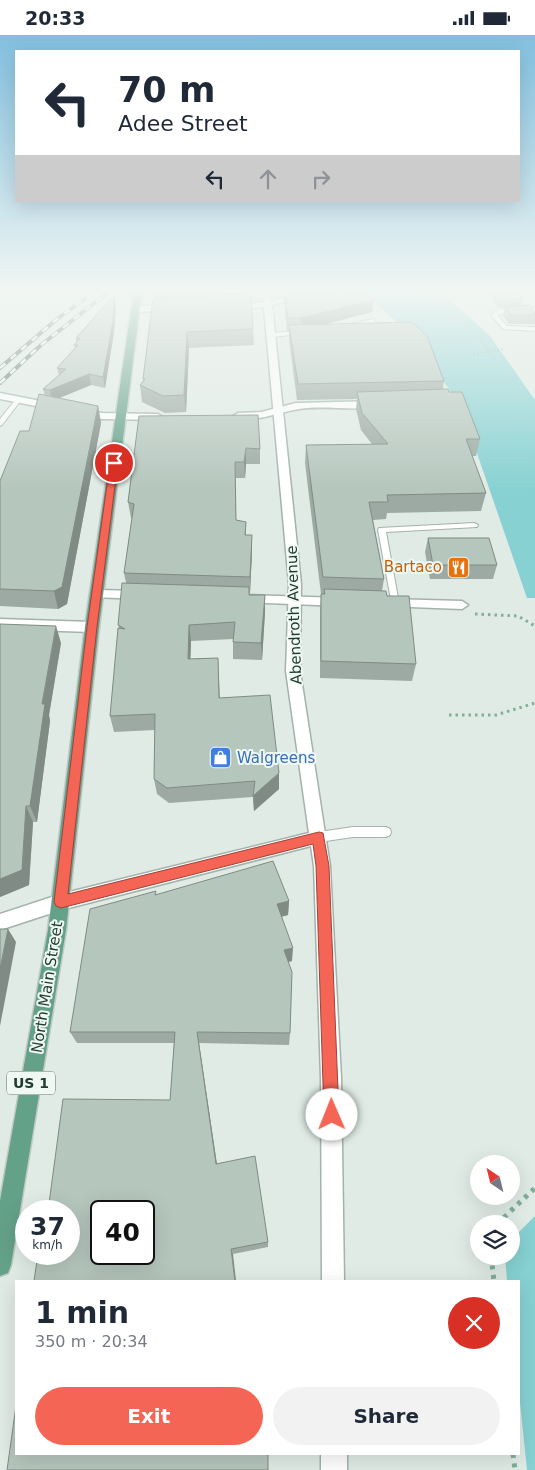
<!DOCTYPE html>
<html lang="en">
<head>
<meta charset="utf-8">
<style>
  :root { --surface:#fff; --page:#f2f2f3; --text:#1f2937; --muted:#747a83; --accent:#f46555 }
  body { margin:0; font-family:"DejaVu Sans",sans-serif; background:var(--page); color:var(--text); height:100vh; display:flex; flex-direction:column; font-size:19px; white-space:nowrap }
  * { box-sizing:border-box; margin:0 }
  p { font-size:16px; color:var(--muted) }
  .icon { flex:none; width:28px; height:28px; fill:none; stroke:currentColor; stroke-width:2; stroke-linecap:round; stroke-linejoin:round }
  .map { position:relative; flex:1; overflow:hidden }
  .details { position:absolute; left:15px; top:1245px; width:505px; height:175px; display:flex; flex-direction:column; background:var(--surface); border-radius:0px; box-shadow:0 5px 20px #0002 }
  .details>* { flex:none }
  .top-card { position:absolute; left:15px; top:15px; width:505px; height:152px; border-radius:0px; box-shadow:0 5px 20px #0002; background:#fff; color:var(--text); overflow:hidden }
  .needle { width:32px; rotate:325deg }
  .tools { position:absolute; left:470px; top:1120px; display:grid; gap:10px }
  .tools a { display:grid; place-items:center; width:50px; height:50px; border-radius:50%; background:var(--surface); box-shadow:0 5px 20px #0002; font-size:25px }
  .speed { position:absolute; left:15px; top:1165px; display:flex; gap:10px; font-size:25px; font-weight:700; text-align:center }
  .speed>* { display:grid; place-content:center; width:65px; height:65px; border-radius:50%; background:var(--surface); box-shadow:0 5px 20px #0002; line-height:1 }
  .speed small { font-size:12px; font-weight:400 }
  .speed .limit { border:2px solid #111; border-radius:8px; background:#fff; color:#111 }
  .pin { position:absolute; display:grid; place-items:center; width:42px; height:42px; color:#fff; margin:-21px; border:2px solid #fff; border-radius:50%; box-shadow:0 1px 5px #0007 }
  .me { position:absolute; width:55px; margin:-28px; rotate:359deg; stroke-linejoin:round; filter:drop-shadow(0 0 4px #0008) }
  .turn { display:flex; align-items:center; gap:18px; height:105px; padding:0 20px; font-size:22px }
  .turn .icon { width:65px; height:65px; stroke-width:2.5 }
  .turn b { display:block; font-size:35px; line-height:42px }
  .lanes { display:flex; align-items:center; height:48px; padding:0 20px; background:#0003; justify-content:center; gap:25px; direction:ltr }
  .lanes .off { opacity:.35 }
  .round { display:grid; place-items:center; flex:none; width:52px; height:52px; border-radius:26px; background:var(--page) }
  .head { display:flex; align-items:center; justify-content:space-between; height:85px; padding:0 20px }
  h1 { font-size:30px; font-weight:600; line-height:38px }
  .cta { display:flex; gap:10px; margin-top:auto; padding:10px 20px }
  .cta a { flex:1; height:58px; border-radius:30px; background:var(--accent); color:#fff; font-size:20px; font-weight:600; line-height:58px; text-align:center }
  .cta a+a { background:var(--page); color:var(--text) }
  .status { display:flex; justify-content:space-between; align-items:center; height:35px; padding:0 25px; background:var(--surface); direction:ltr }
  .status svg { height:14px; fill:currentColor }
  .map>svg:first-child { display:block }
</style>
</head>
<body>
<div class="status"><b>20:33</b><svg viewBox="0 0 49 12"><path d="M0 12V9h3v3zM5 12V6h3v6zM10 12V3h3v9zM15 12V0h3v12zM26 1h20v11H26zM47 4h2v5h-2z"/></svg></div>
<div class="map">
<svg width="535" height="1435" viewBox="0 0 535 1435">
  <rect width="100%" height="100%" fill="#e0ebe5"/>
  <g fill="#87d1d2">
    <path d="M359,255L441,257L490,301L535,365V563H527L461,372L431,328L434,325L381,272Z"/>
    <path d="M535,1181V1435H527L519,1358V1246H507L505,1221H511V1205Z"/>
  </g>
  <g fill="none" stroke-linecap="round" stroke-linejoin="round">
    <defs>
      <g id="service">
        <path d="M234,255H240V273L235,272Z"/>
        <path d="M273,255H283L268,260L271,269L266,270L262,259Z"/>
        <path d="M535,272V276L499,279L497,280L507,291L535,292V296L503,294L491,280L498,275Z"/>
        <path d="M373,284L384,295V297H380L372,288L350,292L347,290Z"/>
        <path d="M300,296L303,298L302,299L271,302L268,300L271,298Z"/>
        <path d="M16,364L21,365L2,390L0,391V384Z"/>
        <path d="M474,488L478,490L477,492L386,497L399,568L395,571L392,570L378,495L379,493Z"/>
        <path d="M353,792H386L390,794L391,797L390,800L386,802H353L319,807L315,805L314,802L315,799L319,797Z"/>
      </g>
      <g id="minor">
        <path d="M0,358L56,369L61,372L56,375L0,364Z"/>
        <path d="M377,366L380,367V371C353,377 322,369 294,375C280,377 244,391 233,381L238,378L261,377L296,368Z"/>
        <path d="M81,374L102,378L158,379L163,382L158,385L102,384L77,379V375Z"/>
        <path d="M97,555L141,556L147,560L141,564L93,562L91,559Z"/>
        <path d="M246,560L341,563L347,567L341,571L242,567L240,564Z"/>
        <path d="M389,564L462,566L468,570L462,574L384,571L383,568Z"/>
      </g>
      <g id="tertiary">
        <path d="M316,255H332L272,270L301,549L300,636L330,831L341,1043L344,1246H322L321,1043L314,831L311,811L61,875L0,895V879L61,859L309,798L286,636L289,549L264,272L231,275L227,272L231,269L268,267Z"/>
        <path d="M171,270L175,273L174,275L136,277L132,274L136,271Z"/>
        <path d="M0,584L92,587L99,592L92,597L0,594Z"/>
        <rect x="321" y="1419" width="26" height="16"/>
      </g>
      <path id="primary" d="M134,255H142L99,592L66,895L11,1230L8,1238L0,1241V1166L48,895L85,592Z"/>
    </defs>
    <use href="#service" stroke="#a3b3ab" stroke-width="2"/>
    <use href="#minor" stroke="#a3b3ab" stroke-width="3"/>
    <use href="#tertiary" stroke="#a3b3ab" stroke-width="3"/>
    <use href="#primary" stroke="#c1c8c5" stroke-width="3"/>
    <g stroke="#80af9a" stroke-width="2" stroke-dasharray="1 2.5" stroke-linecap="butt">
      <path d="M455,278L491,317"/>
      <path d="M474,320L504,314"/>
    </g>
    <g stroke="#80af9a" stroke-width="3" stroke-dasharray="2.5 4" stroke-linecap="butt">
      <path d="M475,579L518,581L535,591"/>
      <path d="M449,680H496L535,668"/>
    </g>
    <g stroke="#80af9a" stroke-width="5" stroke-dasharray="4 5.5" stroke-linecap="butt">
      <path d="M497,1189L535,1153"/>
      <path d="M491,1221L494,1246"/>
      <path d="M513,1419L515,1435"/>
    </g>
    <use href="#service" fill="#fff" fill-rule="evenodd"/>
    <use href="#minor" fill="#fff" fill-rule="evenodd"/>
    <use href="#tertiary" fill="#fff" fill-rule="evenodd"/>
    <use href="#primary" fill="#64a189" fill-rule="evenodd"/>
    <defs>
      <g id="rail">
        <path d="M0,333L57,284L97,255"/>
        <path d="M0,348L41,310L111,255"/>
      </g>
    </defs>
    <use href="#rail" stroke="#5b786c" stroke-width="4"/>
    <use href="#rail" stroke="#f0f8f3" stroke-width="2.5" stroke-dasharray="7" stroke-linecap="butt"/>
  </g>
  <g fill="#9caaa3">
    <path d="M21,255H62L58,258Z"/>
    <path d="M154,255H234L233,260H242L241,255H258L250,257L253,294L254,310L189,313L186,377L165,378L142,367L140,350L143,346V344L154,262Z"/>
    <path d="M282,255H360L372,277L327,289L444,346L443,354L449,357L480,404L476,421H472L486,458L481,476L387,478L386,484L373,485L384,544L382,556L387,561L416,629L412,646L320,643V576L321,559L305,428L306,410L372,409L361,395L356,374L357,364L297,365L289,305V296H287L284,268V259L282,260Z"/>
    <path d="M487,255H518L523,263L521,270L535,280V289H509L503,281L505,273H498Z"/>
    <path d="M114,260L116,271L114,297L105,353L91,350L59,363L98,371L101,388L67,569L58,574L0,571V446L29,396L45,361L43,354L59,340L57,333L75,313L74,310L76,307V303Z"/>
    <path d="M139,381L260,414V429H246L245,443H236V485L246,487V500L252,516L250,558H249V560H265V577L262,625L233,624V604L191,606L190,624L218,623L220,663L279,754L254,776L253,762L169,768L157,759L154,744L155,695L114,697L110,681L119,593L118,590L126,548L124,538L132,483H131L128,467Z"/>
    <path d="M428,503L497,530L493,544H430L425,517Z"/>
    <path d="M61,608L49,680L50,686L37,787H33L29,850L0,862Z"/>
    <path d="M156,860L289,866L288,880L281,882L292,926L288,927L290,998L289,1010L199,1008L217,1129L268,1207V1212L233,1219L170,1065L174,1008H77L70,997Z"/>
  </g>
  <g fill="#7f8b84">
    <path d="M114,260L116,271L114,297L105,353L103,342Z"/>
    <path d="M374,265L372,277L301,295V283Z"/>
    <path d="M187,297L189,313L186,377L184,360Z"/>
    <path d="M89,339L91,350L52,366L50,355Z"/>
    <path d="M98,371L101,388L67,569L58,574L54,556Z"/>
    <path d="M246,413V429L245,443L244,427Z"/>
    <path d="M252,500V516L250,558V542Z"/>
    <path d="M265,560V577L262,625L261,608Z"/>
    <path d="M189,590L191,606L190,641L188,624Z"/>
    <path d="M56,591L61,608L49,680L50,686L37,787L30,771L42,669Z"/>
    <path d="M279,738V754L254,776L253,761Z"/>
    <path d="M26,771L33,787L29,850L0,862V844Z"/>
    <path d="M289,866L288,880L276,883L277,869Z"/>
    <path d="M8,894L16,907L0,991V934Z"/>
    <path d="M293,913L292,926L284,928V915Z"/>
    <path d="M197,997L199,1008L218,1137L216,1129Z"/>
    <path d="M231,1214L233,1219L236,1246H235Z"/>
  </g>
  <g fill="#b5c6bd" stroke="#7f8b84" fill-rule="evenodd">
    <path d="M154,255H196L154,257Z"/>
    <path d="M287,255H340L347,260L355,258L352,255H360L374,265L301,283H288L284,256Z"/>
    <path d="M494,255H518L523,263L500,265Z"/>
    <path d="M114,260L113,286L103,342L89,339L50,355L43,354L66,334L57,333L78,310H74L80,303H76Z"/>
    <path d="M251,260L253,294L187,297L184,360L163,361L140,350L145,344H143L153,263Z"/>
    <path d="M529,270L535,278V280H511L505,272Z"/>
    <path d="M412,287L427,301L444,346L298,349L289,290Z"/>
    <path d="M448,354L449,357H462L480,404H466L486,458L387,460L388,467H369L384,544L323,542L306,410L388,409L362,378L357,357Z"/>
    <path d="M39,359L98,371L62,552L54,556L0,554V446L20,396H29Z"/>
    <path d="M258,380L260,414L246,413L244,427H235L236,485L246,487L245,500H252L250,542L124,538L134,469L128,467L139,381Z"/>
    <path d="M428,503H489L497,530H433Z"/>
    <path d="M122,548L249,552V560H265L261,608L233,607L235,587L189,590L188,624L218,623L219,663L270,660L279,738L253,761L255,746L167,753L154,744L155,679L110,681L118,593L125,594L118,590Z"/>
    <path d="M324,554L386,556L387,561H409L416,629L321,626V559H325Z"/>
    <path d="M0,589L56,591L42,669H45L30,771H26L22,835L0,844Z"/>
    <path d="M273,826L289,866L277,869L293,913L284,915L292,937L290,998L197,997L216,1129L255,1121L268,1207L231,1214L235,1246H34L38,1219H69V1176H48L63,1064L170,1065L175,997H70L90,874L156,856L155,860ZM101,1176H144V1219H101Z"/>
    <path d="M0,894H8L0,934Z"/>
    <path d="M16,1371V1419H268V1435H7Z"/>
  </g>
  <linearGradient id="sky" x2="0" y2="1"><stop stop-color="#81c0df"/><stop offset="0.56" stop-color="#f1f6f3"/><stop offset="1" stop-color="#f1f6f3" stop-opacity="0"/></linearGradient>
  <rect width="535" height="456" fill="url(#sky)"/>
  <path fill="#f46555" stroke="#9f4237" d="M114,426L118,428L97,592L68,859L319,797L323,798L329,831L339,1080L337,1085L332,1088L326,1085L324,1080L316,831L313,809L61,873L56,871L54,867L87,592L110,428Z"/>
  <defs>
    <symbol id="restaurant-square" viewBox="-11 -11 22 22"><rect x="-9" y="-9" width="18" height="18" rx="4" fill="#e8710a" stroke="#f0f8f3"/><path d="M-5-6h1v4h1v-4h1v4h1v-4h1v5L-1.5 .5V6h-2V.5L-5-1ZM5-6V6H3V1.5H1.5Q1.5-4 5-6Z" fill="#fff"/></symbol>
    <symbol id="shop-square" viewBox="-11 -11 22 22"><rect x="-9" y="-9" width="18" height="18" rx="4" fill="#3f7fe0" stroke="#f0f8f3"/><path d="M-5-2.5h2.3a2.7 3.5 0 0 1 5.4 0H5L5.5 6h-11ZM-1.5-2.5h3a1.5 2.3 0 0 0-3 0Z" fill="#fff"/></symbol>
  </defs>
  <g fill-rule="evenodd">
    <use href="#restaurant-square" x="446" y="520" width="25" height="25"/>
    <use href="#shop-square" x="208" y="710" width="25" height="25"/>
  </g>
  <g text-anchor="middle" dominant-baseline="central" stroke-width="4" stroke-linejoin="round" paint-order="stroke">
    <rect fill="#f0f8f3" stroke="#5e746a" stroke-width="1" x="7" y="1036.5" width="48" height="23" rx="4"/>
    <g font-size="14" font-weight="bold" fill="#203c30">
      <text x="31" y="1048">US 1</text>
    </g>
    <g font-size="15" fill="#c56008" stroke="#f0f8f3" text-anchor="end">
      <text x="442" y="532">Bartaco</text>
    </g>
    <g font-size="15" fill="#203c30" stroke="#f0f8f3">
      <text transform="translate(294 580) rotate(-92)">Abendroth Avenue</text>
      <text transform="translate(47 952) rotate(-81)">North Main Street</text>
    </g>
    <g font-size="15" fill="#366cbe" stroke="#f0f8f3" text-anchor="start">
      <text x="237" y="723">Walgreens</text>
    </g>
  </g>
</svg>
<div class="tools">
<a><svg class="needle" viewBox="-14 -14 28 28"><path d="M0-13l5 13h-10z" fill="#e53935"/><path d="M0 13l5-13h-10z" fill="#747a83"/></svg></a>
<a><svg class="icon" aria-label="layers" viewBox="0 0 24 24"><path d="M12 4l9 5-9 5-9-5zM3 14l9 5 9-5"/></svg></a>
</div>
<div class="speed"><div>37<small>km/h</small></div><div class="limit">40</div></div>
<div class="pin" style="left:114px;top:428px;background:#d93025"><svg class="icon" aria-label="arrive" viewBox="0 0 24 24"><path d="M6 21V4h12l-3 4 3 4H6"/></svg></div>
<svg class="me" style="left:332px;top:1080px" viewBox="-20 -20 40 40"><circle r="19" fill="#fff"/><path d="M0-13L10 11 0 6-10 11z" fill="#f46555"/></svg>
<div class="top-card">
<div class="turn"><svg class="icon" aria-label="left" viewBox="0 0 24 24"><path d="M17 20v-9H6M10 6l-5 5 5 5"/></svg><div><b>70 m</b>Adee Street</div></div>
<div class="lanes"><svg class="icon" aria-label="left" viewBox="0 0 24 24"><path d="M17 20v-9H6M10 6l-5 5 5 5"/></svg><svg class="icon off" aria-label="ahead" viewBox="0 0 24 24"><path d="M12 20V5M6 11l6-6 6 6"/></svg><svg class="icon off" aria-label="right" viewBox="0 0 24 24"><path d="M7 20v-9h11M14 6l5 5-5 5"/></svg></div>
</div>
<section class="details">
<div class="head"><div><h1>1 min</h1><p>350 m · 20:34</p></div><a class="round" style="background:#d93025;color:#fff"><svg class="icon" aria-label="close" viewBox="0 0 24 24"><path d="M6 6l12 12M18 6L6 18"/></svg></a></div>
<div class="cta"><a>Exit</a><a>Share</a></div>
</section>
</div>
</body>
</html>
